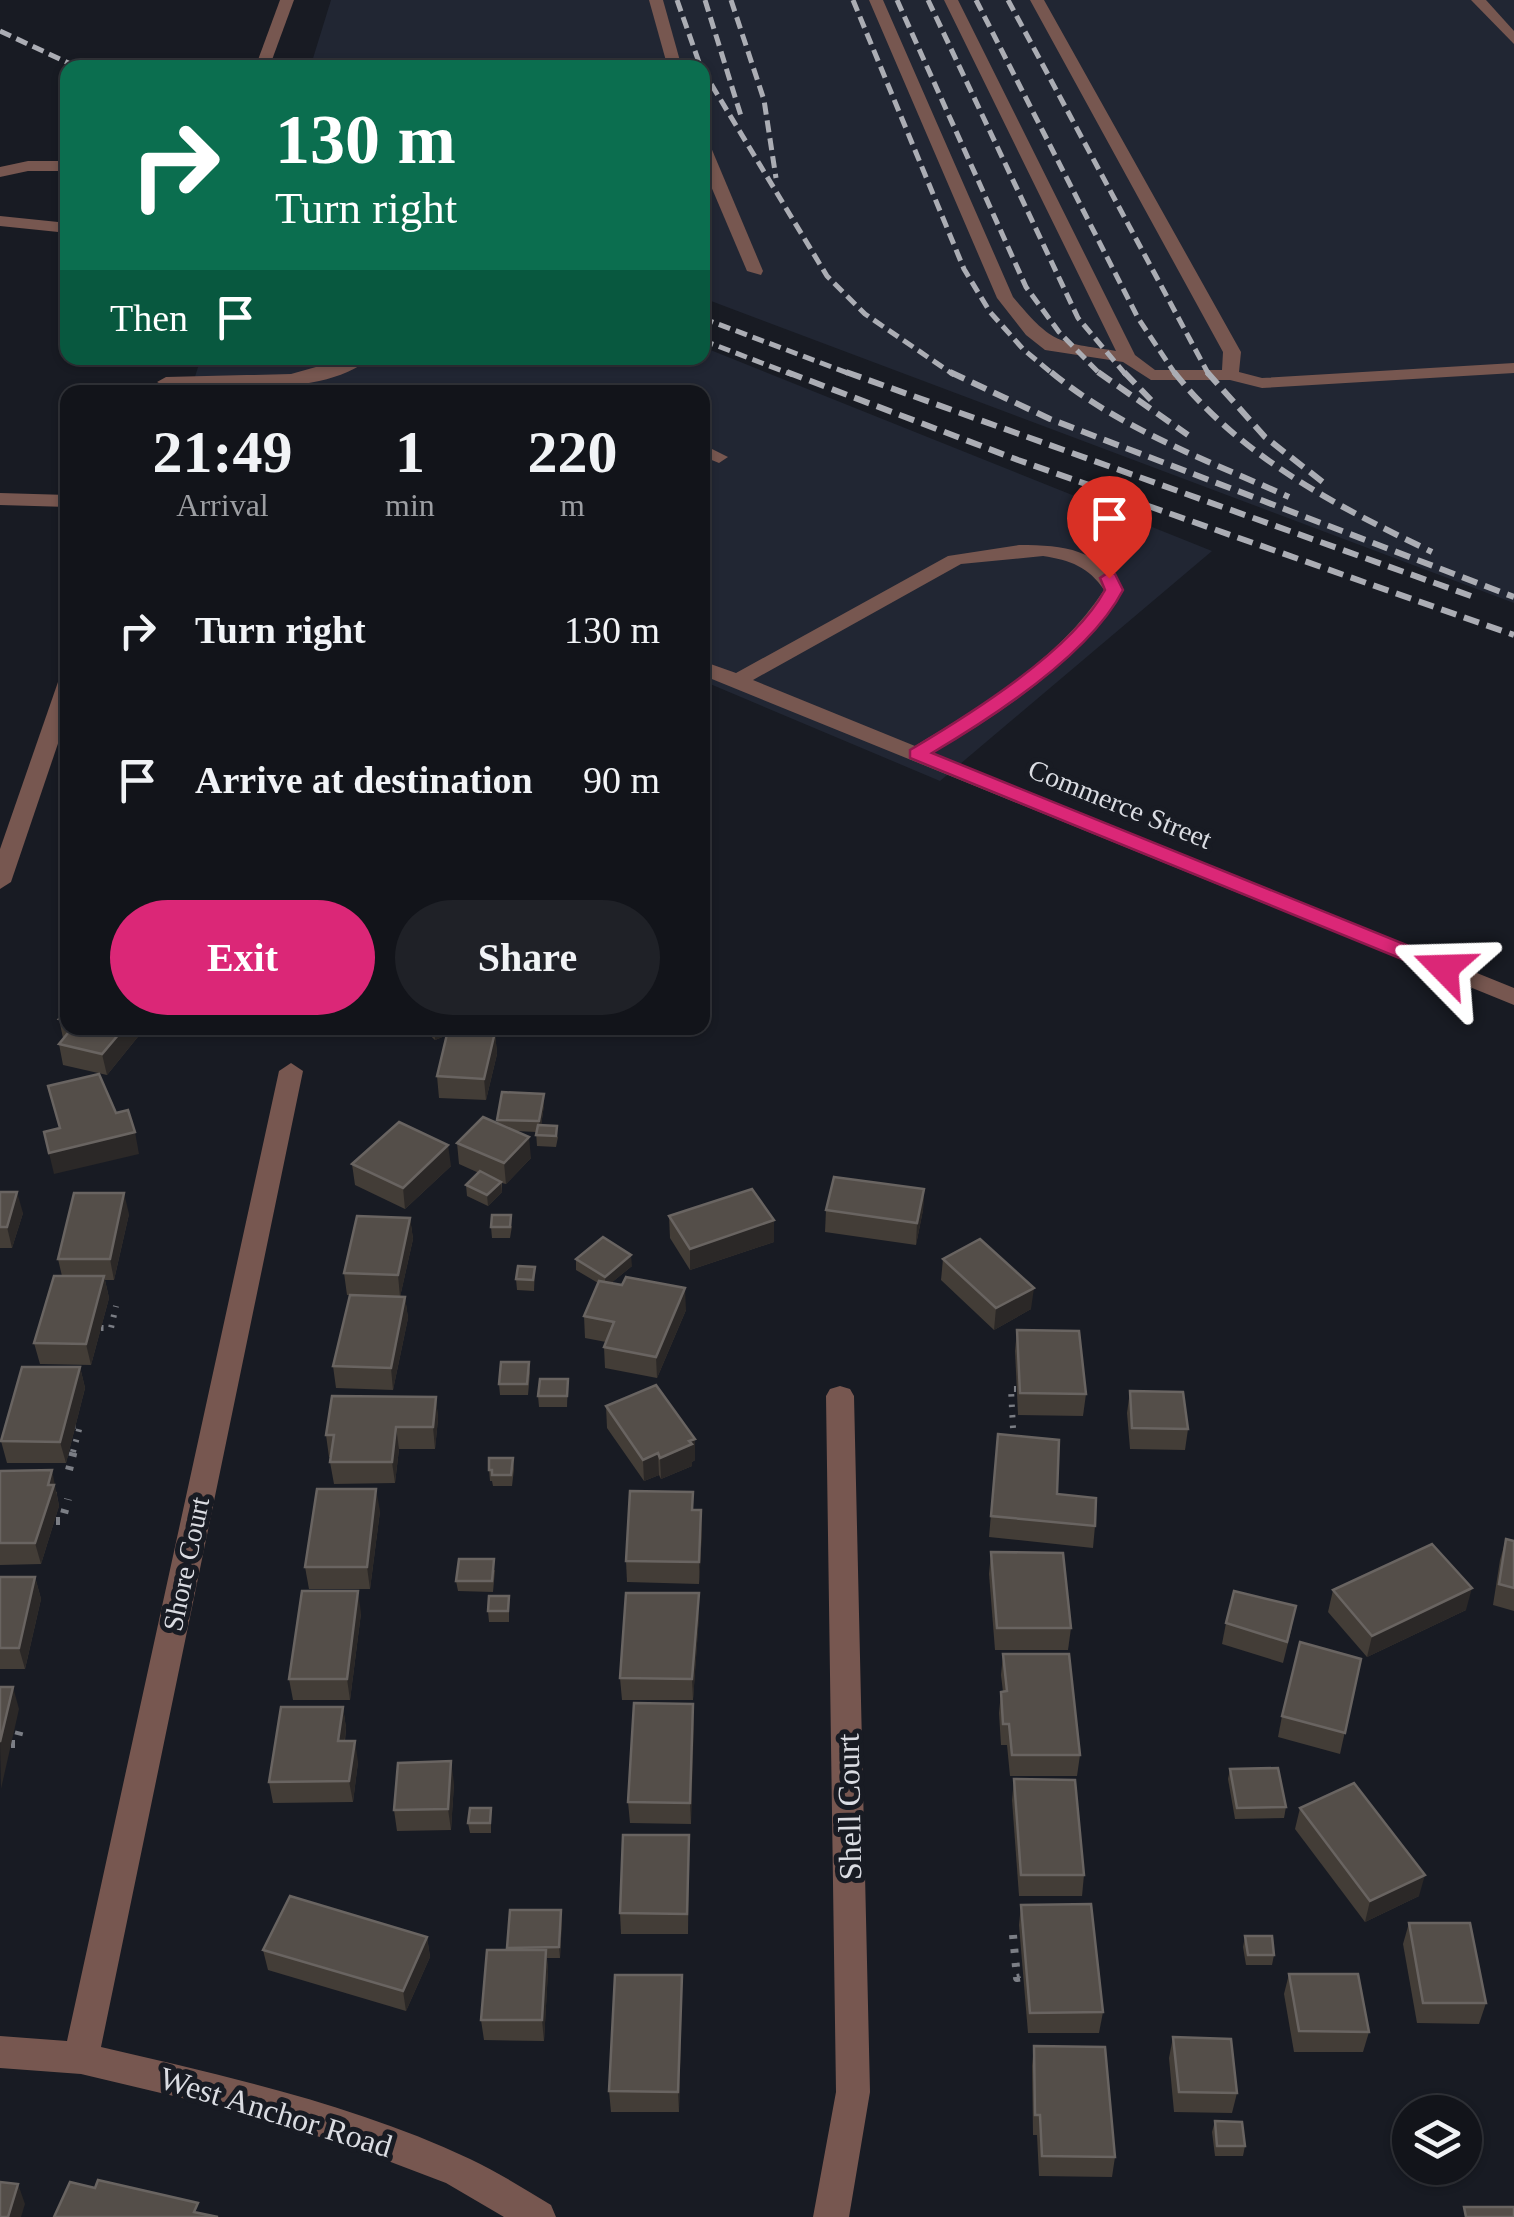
<!DOCTYPE html>
<html lang="en">
<head>
<meta charset="utf-8">
<style>
  :root { --surface:#12141a; --page:#1f2127; --text:#f1f3f6; --muted:#9c9ea2; --line:#313339; --accent:#db2777 }
  body { margin:0; font-family:"Times New Roman",serif; background:var(--page); color:var(--text); height:100vh; display:flex; flex-direction:column; font-size:38px; white-space:nowrap }
  * { box-sizing:border-box; margin:0 }
  p { font-size:32px; color:var(--muted) }
  .icon { flex:none; width:55px; height:55px; fill:none; stroke:currentColor; stroke-width:2; stroke-linecap:round; stroke-linejoin:round }
  .map { position:relative; flex:1; overflow:hidden }
  .side { position:absolute; left:60px; top:385px; width:650px; height:650px; display:flex; flex-direction:column; background:var(--surface); border-radius:20px; box-shadow:0 2px 8px #0004,0 0 0 2px var(--line) }
  .side>* { flex:none }
  .hud { position:absolute; left:60px; top:60px; width:650px; height:305px; border-radius:20px; box-shadow:0 2px 8px #0004,0 0 0 2px var(--line); background:#0b6e4f; color:#fff; overflow:hidden }
  .fabs { position:absolute; left:1392px; top:2095px; display:grid; gap:20px }
  .fabs a { display:grid; place-items:center; width:90px; height:90px; border-radius:50%; background:var(--surface); box-shadow:0 2px 8px #0004,0 0 0 2px var(--line); font-size:50px }
  .pin { position:absolute; display:grid; place-items:center; width:85px; height:85px; color:#fff; margin:-102px -42px; border-radius:50% 50% 50% 0; rotate:-45deg; box-shadow:0 0 10px #0007 }
  .pin .icon { rotate:45deg }
  .me { position:absolute; width:110px; margin:-55px; rotate:292deg; stroke-linejoin:round; filter:drop-shadow(0 0 8px #0008) }
  .turn { display:flex; align-items:center; gap:35px; height:210px; padding:0 50px; font-size:45px }
  .turn .icon { width:130px; height:130px; stroke-width:2.5 }
  .turn b { display:block; font-size:70px; line-height:85px }
  .then { display:flex; align-items:center; height:95px; padding:0 50px; background:#0003; gap:20px; font-size:38px }
  .eta { display:flex; justify-content:space-evenly; align-items:center; height:170px; text-align:center }
  .eta b { font-size:60px; font-weight:800; line-height:70px }
  .button { display:flex; gap:20px; margin-top:auto; padding:20px 50px }
  .button a { flex:1; height:115px; border-radius:60px; background:var(--accent); color:#fff; font-size:40px; font-weight:800; line-height:115px; text-align:center }
  .button a+a { background:var(--page); color:var(--text) }
  ul { padding:0; list-style:none }
  li { display:flex; align-items:center; gap:30px; height:150px; padding:0 50px }
  li div { flex:1 }
  li b { display:block; font-size:38px }
  li em { font-style:normal }
  .map>svg:first-child { display:block }
</style>
</head>
<body>
<div class="map">
<svg width="1514" height="2217" viewBox="0 0 1514 2217">
  <rect width="100%" height="100%" fill="#181b23"/>
  <g fill="#212633">
    <path d="M331,0H1514V603L703,298L702,68H310Z"/>
    <path d="M703,347L1212,551L940,781L703,681L702,392H190L201,358H702Z"/>
  </g>
  <g fill="none" stroke-linecap="round" stroke-linejoin="round">
    <g stroke="#7b7e85" stroke-width="6" stroke-dasharray="2.5 8" stroke-linecap="butt">
      <path d="M101,1328H111L116,1306"/>
      <path d="M1013,1428L1011,1389H1016"/>
      <path d="M73,1452L80,1426H75"/>
    </g>
    <g stroke="#7b7e85" stroke-width="8" stroke-dasharray="4 10" stroke-linecap="butt">
      <path d="M69,1470L74,1450"/>
      <path d="M56,1521H62L68,1499"/>
      <path d="M11,1744H16L22,1722"/>
      <path d="M1013,1935L1017,1978L1023,1977"/>
    </g>
    <g fill="#775750" fill-rule="evenodd">
      <path d="M280,0H294L269,68H255Z"/>
      <path d="M649,0H663L682,68H668Z"/>
      <path d="M869,0H883L1013,297C1052,344 1057,342 1116,351L944,0H958L1135,355L1155,370H1222L1223,352L1030,0H1044L1241,352L1239,372L1262,378L1514,363V373L1262,388L1230,380H1151L1123,362L1045,350L1026,335L997,298Z"/>
      <path d="M1471,0H1486L1514,31V44Z"/>
      <path d="M702,141L710,145L763,271L761,275L747,271L702,165Z"/>
      <path d="M28,161H68V171H28L0,177V167Z"/>
      <path d="M0,216L68,223V233L0,226Z"/>
      <path d="M348,358H370C326,397 222,387 166,387L157,382L166,377L291,374Z"/>
      <path d="M537,387H567L576,392H528Z"/>
      <path d="M702,444L728,457L719,463L702,456Z"/>
      <path d="M0,493L68,495V507L0,505Z"/>
      <path d="M1019,545C1066,545 1097,549 1124,590C1077,663 1006,710 933,753L1514,988V1005L702,675V661L736,673L948,556ZM1043,556C1070,560 1089,567 1104,590C1059,659 985,704 915,746L753,680L961,564Z"/>
      <path d="M68,676V714L11,882L0,889V849L58,682Z"/>
      <path d="M291,1063L303,1071L101,2047C225,2076 354,2104 470,2159C498,2172 524,2189 551,2205L556,2217H504L446,2183L346,2145L224,2108L81,2074L0,2068V2036L67,2041L279,1071Z"/>
      <path d="M840,1386L850,1389L854,1396L870,2092L849,2217H813L836,2092L826,1396L830,1389Z"/>
    </g>
    <g stroke="#abadb4" stroke-width="5" stroke-dasharray="12 6" stroke-linecap="butt">
      <path d="M677,0L701,68"/>
      <path d="M705,0L741,116"/>
      <path d="M731,0L764,100L776,178"/>
      <path d="M853,0L964,269L990,312L1023,349L1054,375"/>
      <path d="M897,0L1026,287L1059,332L1101,375"/>
      <path d="M928,0L1078,318L1126,375"/>
      <path d="M976,0L1138,318L1176,375"/>
      <path d="M1008,0L1209,375"/>
      <path d="M0,31L79,68"/>
      <path d="M702,69L827,276L865,314L954,375"/>
      <path d="M702,318L853,375"/>
      <path d="M702,340L793,375"/>
    </g>
    <g stroke="#abadb4" stroke-width="6" stroke-dasharray="16 8" stroke-linecap="butt">
      <path d="M787,372L1018,460L1514,635"/>
      <path d="M846,372L1471,596"/>
      <path d="M950,372L1050,419L1514,597"/>
      <path d="M1051,372C1120,429 1209,461 1289,497"/>
      <path d="M1098,372L1188,435"/>
      <path d="M1124,372L1151,400"/>
      <path d="M1174,372C1242,458 1335,505 1432,552"/>
      <path d="M1207,372L1265,437L1324,483"/>
    </g>
  </g>
  <g fill="#433d37">
    <path d="M68,1009V1028H145L107,1075L63,1065L59,1044L63,1038L59,1019Z"/>
    <path d="M422,1028H466L458,1031L495,1032L497,1054L486,1100L439,1098L437,1076L447,1035L435,1040Z"/>
    <path d="M544,1105L541,1126L558,1137L556,1147L537,1146L536,1132L516,1131L531,1158L506,1184L502,1183V1192L488,1206L467,1196L466,1185L479,1173L459,1164L457,1143L497,1123V1120Z"/>
    <path d="M352,1164L451,1166L405,1209L355,1185Z"/>
    <path d="M924,1189L923,1210L916,1245L825,1232L826,1210Z"/>
    <path d="M0,1192L23,1213L12,1248H0Z"/>
    <path d="M129,1214L114,1280H105L109,1298L91,1365L40,1364L34,1343L62,1276L58,1259Z"/>
    <path d="M669,1216L774,1242L690,1270L670,1238Z"/>
    <path d="M410,1218L413,1239L400,1297H405L408,1318L393,1390L336,1388L333,1366L363,1295H347L344,1273Z"/>
    <path d="M512,1226L510,1238H492L491,1227Z"/>
    <path d="M576,1259L632,1266L611,1283L686,1310L657,1378L605,1368L604,1347L606,1342L585,1338L584,1316L598,1283L576,1270Z"/>
    <path d="M943,1259L1031,1309L994,1330L941,1280Z"/>
    <path d="M535,1267L534,1291L517,1290L516,1279Z"/>
    <path d="M1017,1330L1086,1394L1083,1416L1018,1415L1015,1351Z"/>
    <path d="M529,1362L530,1373L528,1395H500L499,1384Z"/>
    <path d="M80,1367L85,1388L66,1463H7L1,1441Z"/>
    <path d="M568,1379L567,1407H539L538,1396Z"/>
    <path d="M1130,1391L1188,1429L1185,1450L1130,1449L1127,1413Z"/>
    <path d="M436,1397L438,1419L435,1449H399L395,1483L334,1484L330,1462L331,1457H329L326,1435Z"/>
    <path d="M606,1406L695,1439V1460L692,1462V1466L661,1479L659,1475L644,1481L607,1428Z"/>
    <path d="M998,1434L1057,1494L1095,1526L1093,1548L989,1537Z"/>
    <path d="M513,1458L514,1469L512,1486H493L492,1481H490L489,1470Z"/>
    <path d="M0,1471L57,1492V1495L59,1506L41,1564L0,1565Z"/>
    <path d="M693,1510L702,1532L699,1584L627,1582L626,1561Z"/>
    <path d="M380,1511L370,1589H309L305,1567Z"/>
    <path d="M1506,1539L1514,1541V1611L1493,1605L1500,1560Z"/>
    <path d="M991,1552L1071,1628L1068,1650H995L989,1574Z"/>
    <path d="M495,1570L493,1592L458,1591L456,1581Z"/>
    <path d="M0,1577H35L41,1599L25,1669H0Z"/>
    <path d="M1333,1590L1466,1610L1367,1657L1328,1612Z"/>
    <path d="M509,1596V1622H489L488,1611Z"/>
    <path d="M361,1613L350,1700H293L289,1679Z"/>
    <path d="M699,1615L693,1700H622L620,1678Z"/>
    <path d="M1226,1623L1292,1627L1283,1663L1222,1644Z"/>
    <path d="M1003,1654L1080,1755L1077,1776H1010L1007,1745H1001L999,1713L1001,1692H1003L1001,1675Z"/>
    <path d="M1361,1659L1340,1754L1278,1737L1282,1716Z"/>
    <path d="M693,1704L691,1824L630,1823L628,1802Z"/>
    <path d="M343,1707L346,1728L345,1741L358,1762L353,1802L273,1803L269,1782Z"/>
    <path d="M1230,1769L1286,1807L1284,1818L1235,1819L1228,1779Z"/>
    <path d="M1014,1779L1084,1875L1082,1896H1019L1012,1800Z"/>
    <path d="M454,1783L451,1830L397,1831L394,1810Z"/>
    <path d="M491,1808V1833H470L468,1823Z"/>
    <path d="M1300,1808L1419,1896L1365,1922L1295,1829Z"/>
    <path d="M689,1856L688,1934H621L620,1913Z"/>
    <path d="M1021,1905L1103,2012L1099,2033H1028L1019,1925Z"/>
    <path d="M510,1910L562,1920L560,1958H547L548,1971L544,2041L484,2040L481,2020L507,1950Z"/>
    <path d="M1409,1923L1486,2003L1479,2024L1417,2023L1403,1944Z"/>
    <path d="M1245,1936L1274,1955L1272,1965H1246L1243,1947Z"/>
    <path d="M427,1937L430,1957L406,2011L268,1970L263,1950Z"/>
    <path d="M1289,1974L1369,2032L1363,2052H1294L1284,1994Z"/>
    <path d="M682,1975L679,2112H611L609,2091Z"/>
    <path d="M1173,2037L1237,2093L1232,2113L1174,2112L1169,2058Z"/>
    <path d="M1034,2046L1115,2157L1112,2177L1039,2176L1037,2135H1033L1032,2066Z"/>
    <path d="M1215,2121L1245,2146L1243,2156H1215L1212,2132Z"/>
  </g>
  <g fill="#2b2827">
    <path d="M124,1028H145L107,1075L102,1054Z"/>
    <path d="M434,1028H466L435,1040Z"/>
    <path d="M495,1032L497,1054L486,1100L484,1079Z"/>
    <path d="M544,1094V1105L540,1132L539,1121Z"/>
    <path d="M135,1132L139,1154L54,1174L49,1153Z"/>
    <path d="M529,1137L531,1158L506,1184L504,1163Z"/>
    <path d="M448,1145L451,1166L405,1209L403,1188Z"/>
    <path d="M501,1182L502,1192L488,1206L487,1195Z"/>
    <path d="M924,1189L923,1210L916,1245L917,1223Z"/>
    <path d="M17,1192L23,1213L12,1248L7,1227Z"/>
    <path d="M124,1193L129,1214L114,1280L110,1259Z"/>
    <path d="M410,1218L413,1239L400,1297L398,1275Z"/>
    <path d="M774,1220V1242L690,1270V1249Z"/>
    <path d="M631,1255L632,1266L605,1288V1277Z"/>
    <path d="M104,1276L109,1298L91,1365L86,1344Z"/>
    <path d="M685,1288L686,1310L657,1378L656,1357Z"/>
    <path d="M1034,1288L1031,1309L994,1330L996,1308Z"/>
    <path d="M405,1297L408,1318L393,1390L391,1368Z"/>
    <path d="M80,1367L85,1388L66,1463L60,1442Z"/>
    <path d="M436,1397L438,1419L435,1449L433,1427Z"/>
    <path d="M396,1427L399,1449L395,1483L392,1462Z"/>
    <path d="M695,1439V1460L692,1462V1466L661,1479L660,1458Z"/>
    <path d="M658,1453L659,1475L644,1481L643,1460Z"/>
    <path d="M52,1470L59,1506L41,1564L35,1543Z"/>
    <path d="M376,1489L380,1511L370,1589L367,1567Z"/>
    <path d="M701,1510L702,1532L699,1584V1562Z"/>
    <path d="M35,1577L41,1599L25,1669L19,1648Z"/>
    <path d="M1472,1588L1466,1610L1367,1657L1372,1636Z"/>
    <path d="M358,1591L361,1613L350,1700L347,1679Z"/>
    <path d="M699,1593V1615L693,1700L692,1679Z"/>
    <path d="M13,1687L19,1709L1,1789L0,1742Z"/>
    <path d="M693,1704L694,1725L691,1824L690,1803Z"/>
    <path d="M343,1707L346,1728L342,1762L338,1741Z"/>
    <path d="M355,1741L358,1762L353,1802L349,1781Z"/>
    <path d="M451,1761L454,1783L451,1830L448,1809Z"/>
    <path d="M1425,1875L1419,1896L1365,1922L1370,1901Z"/>
    <path d="M561,1910L562,1920L560,1958L559,1947Z"/>
    <path d="M427,1937L430,1957L406,2011L403,1991Z"/>
    <path d="M546,1950L548,1971L544,2041L542,2020Z"/>
    <path d="M682,1975V1996L679,2112L678,2092Z"/>
    <path d="M18,2184L25,2204L21,2217H8Z"/>
  </g>
  <g fill="#544e49" stroke="#696461" stroke-width="2.5">
    <path d="M68,1009V1021L59,1019Z"/>
    <path d="M72,1028H124L102,1054L59,1044Z"/>
    <path d="M448,1030L495,1032L484,1079L437,1076Z"/>
    <path d="M99,1074L116,1113L128,1110L135,1132L49,1153L44,1132L60,1128L48,1086Z"/>
    <path d="M502,1092L544,1094L539,1121L497,1120Z"/>
    <path d="M483,1117L529,1137L504,1163L457,1143Z"/>
    <path d="M399,1122L448,1145L403,1188L352,1164Z"/>
    <path d="M538,1125L557,1126L556,1136L536,1135Z"/>
    <path d="M480,1171L501,1182L487,1195L466,1185Z"/>
    <path d="M834,1177L924,1189L917,1223L826,1210Z"/>
    <path d="M752,1189L774,1220L690,1249L669,1216Z"/>
    <path d="M0,1192H17L7,1227H0Z"/>
    <path d="M74,1193H124L110,1259H58Z"/>
    <path d="M492,1215H511L510,1227H491Z"/>
    <path d="M357,1216L410,1218L398,1275L344,1273Z"/>
    <path d="M603,1237L631,1255L605,1277L576,1259Z"/>
    <path d="M980,1239L1034,1288L996,1308L943,1259Z"/>
    <path d="M518,1266L535,1267L533,1280L516,1279Z"/>
    <path d="M54,1276H104L86,1344L34,1343Z"/>
    <path d="M626,1277L685,1288L656,1357L604,1347L614,1322L584,1316L599,1281L622,1285Z"/>
    <path d="M350,1295L405,1297L391,1368L333,1366Z"/>
    <path d="M1017,1330L1079,1331L1086,1394L1020,1393Z"/>
    <path d="M501,1362H529L527,1384H499Z"/>
    <path d="M22,1367H80L60,1442L1,1441Z"/>
    <path d="M540,1379H568L567,1396H538Z"/>
    <path d="M656,1385L695,1439L689,1441L692,1444L660,1458L658,1453L643,1460L606,1406Z"/>
    <path d="M1130,1391L1183,1392L1188,1429L1132,1428Z"/>
    <path d="M332,1396L436,1397L433,1427H396L392,1462H330L334,1435H326Z"/>
    <path d="M998,1434L1059,1440L1057,1494L1096,1498L1095,1526L991,1516Z"/>
    <path d="M489,1458H513L511,1475H492V1470H489Z"/>
    <path d="M52,1470L48,1485H54L35,1543H0V1471Z"/>
    <path d="M317,1489H376L367,1567H305Z"/>
    <path d="M630,1491L693,1492L692,1510H701L699,1562L626,1561Z"/>
    <path d="M1506,1539L1514,1541V1588L1499,1584Z"/>
    <path d="M1432,1544L1472,1588L1372,1636L1333,1590Z"/>
    <path d="M991,1552L1063,1553L1071,1628H997Z"/>
    <path d="M459,1559H494L492,1581H456Z"/>
    <path d="M0,1577H35L19,1648H0Z"/>
    <path d="M302,1591H358L347,1679H289Z"/>
    <path d="M1234,1591L1296,1606L1287,1642L1226,1623Z"/>
    <path d="M626,1593H699L692,1679L620,1678Z"/>
    <path d="M489,1596H509L508,1611H488Z"/>
    <path d="M1300,1642L1361,1659L1345,1733L1282,1716Z"/>
    <path d="M1003,1654H1069L1080,1755H1012L1009,1724H1003L1001,1692L1007,1691Z"/>
    <path d="M0,1687H13L0,1742Z"/>
    <path d="M634,1703L693,1704L690,1803L628,1802Z"/>
    <path d="M281,1707H343L338,1741H355L349,1781L269,1782Z"/>
    <path d="M451,1761L448,1809L394,1810L398,1763Z"/>
    <path d="M1278,1768L1286,1807L1237,1808L1230,1769Z"/>
    <path d="M1014,1779L1075,1780L1084,1875H1021Z"/>
    <path d="M1354,1783L1425,1875L1370,1901L1300,1808Z"/>
    <path d="M470,1808H491L490,1823H468Z"/>
    <path d="M623,1835H689L687,1914L620,1913Z"/>
    <path d="M290,1896L427,1937L403,1991L263,1950Z"/>
    <path d="M1091,1904L1103,2012L1030,2013L1021,1905Z"/>
    <path d="M510,1910H561L559,1947L507,1948Z"/>
    <path d="M1409,1923H1470L1486,2003H1423Z"/>
    <path d="M1245,1936H1272L1274,1955H1248Z"/>
    <path d="M487,1950H546L542,2020H481Z"/>
    <path d="M1289,1974H1358L1369,2032L1299,2031Z"/>
    <path d="M615,1975H682L678,2092L609,2091Z"/>
    <path d="M1173,2037L1231,2039L1237,2093L1179,2092Z"/>
    <path d="M1034,2046L1105,2047L1115,2157L1042,2156L1040,2115H1035Z"/>
    <path d="M1215,2121L1242,2122L1245,2146H1217Z"/>
    <path d="M98,2180L198,2203L194,2212L218,2217H54L70,2182L95,2188Z"/>
    <path d="M0,2182L18,2184L8,2217H0Z"/>
    <path d="M1464,2207H1514V2217H1466Z"/>
  </g>
  <path fill="#db2777" stroke="#8e194d" stroke-width="2.5" d="M1109,572L1115,574L1123,590C1090,654 993,717 932,753L1451,963L1454,968L1451,973H1436L910,758V750C969,715 1072,651 1105,590L1100,578Z"/>
  <g text-anchor="middle" dominant-baseline="central" stroke-width="10" stroke-linejoin="round" paint-order="stroke">
    <g font-size="28" fill="#dadce2" stroke="#181b23">
      <text transform="translate(1120 804) rotate(22)">Commerce Street</text>
      <text transform="translate(186 1564) rotate(-78)">Shore Court</text>
    </g>
    <g font-size="32" fill="#dadce2" stroke="#181b23">
      <text transform="translate(849 1807) rotate(-91)">Shell Court</text>
      <text transform="translate(276 2112) rotate(17)">West Anchor Road</text>
    </g>
  </g>
</svg>
<div class="fabs">
<a><svg class="icon" aria-label="layers" viewBox="0 0 24 24"><path d="M12 4l9 5-9 5-9-5zM3 14l9 5 9-5"/></svg></a>
</div>
<div class="pin" style="left:1109px;top:578px;background:#d93025"><svg class="icon" aria-label="arrive" viewBox="0 0 24 24"><path d="M6 21V4h12l-3 4 3 4H6"/></svg></div>
<svg class="me" style="left:1444px;top:968px" viewBox="-20 -20 40 40"><path d="M0-17L14 15 0 8-14 15z" fill="#db2777" stroke="#fff" stroke-width="4"/></svg>
<div class="hud">
<div class="turn"><svg class="icon" aria-label="right" viewBox="0 0 24 24"><path d="M7 20v-9h11M14 6l5 5-5 5"/></svg><div><b>130 m</b>Turn right</div></div>
<div class="then">Then<svg class="icon" aria-label="arrive" viewBox="0 0 24 24"><path d="M6 21V4h12l-3 4 3 4H6"/></svg></div>
</div>
<section class="side">
<div class="eta">
<div><b>21:49</b><p>Arrival</p></div>
<div><b>1</b><p>min</p></div>
<div><b>220</b><p>m</p></div>
</div>
<ul>
<li><svg class="icon" aria-label="right" viewBox="0 0 24 24"><path d="M7 20v-9h11M14 6l5 5-5 5"/></svg><div><b>Turn right</b></div><em>130 m</em></li>
<li><svg class="icon" aria-label="arrive" viewBox="0 0 24 24"><path d="M6 21V4h12l-3 4 3 4H6"/></svg><div><b>Arrive at destination</b></div><em>90 m</em></li>
</ul>
<div class="button"><a>Exit</a><a>Share</a></div>
</section>
</div>
</body>
</html>
